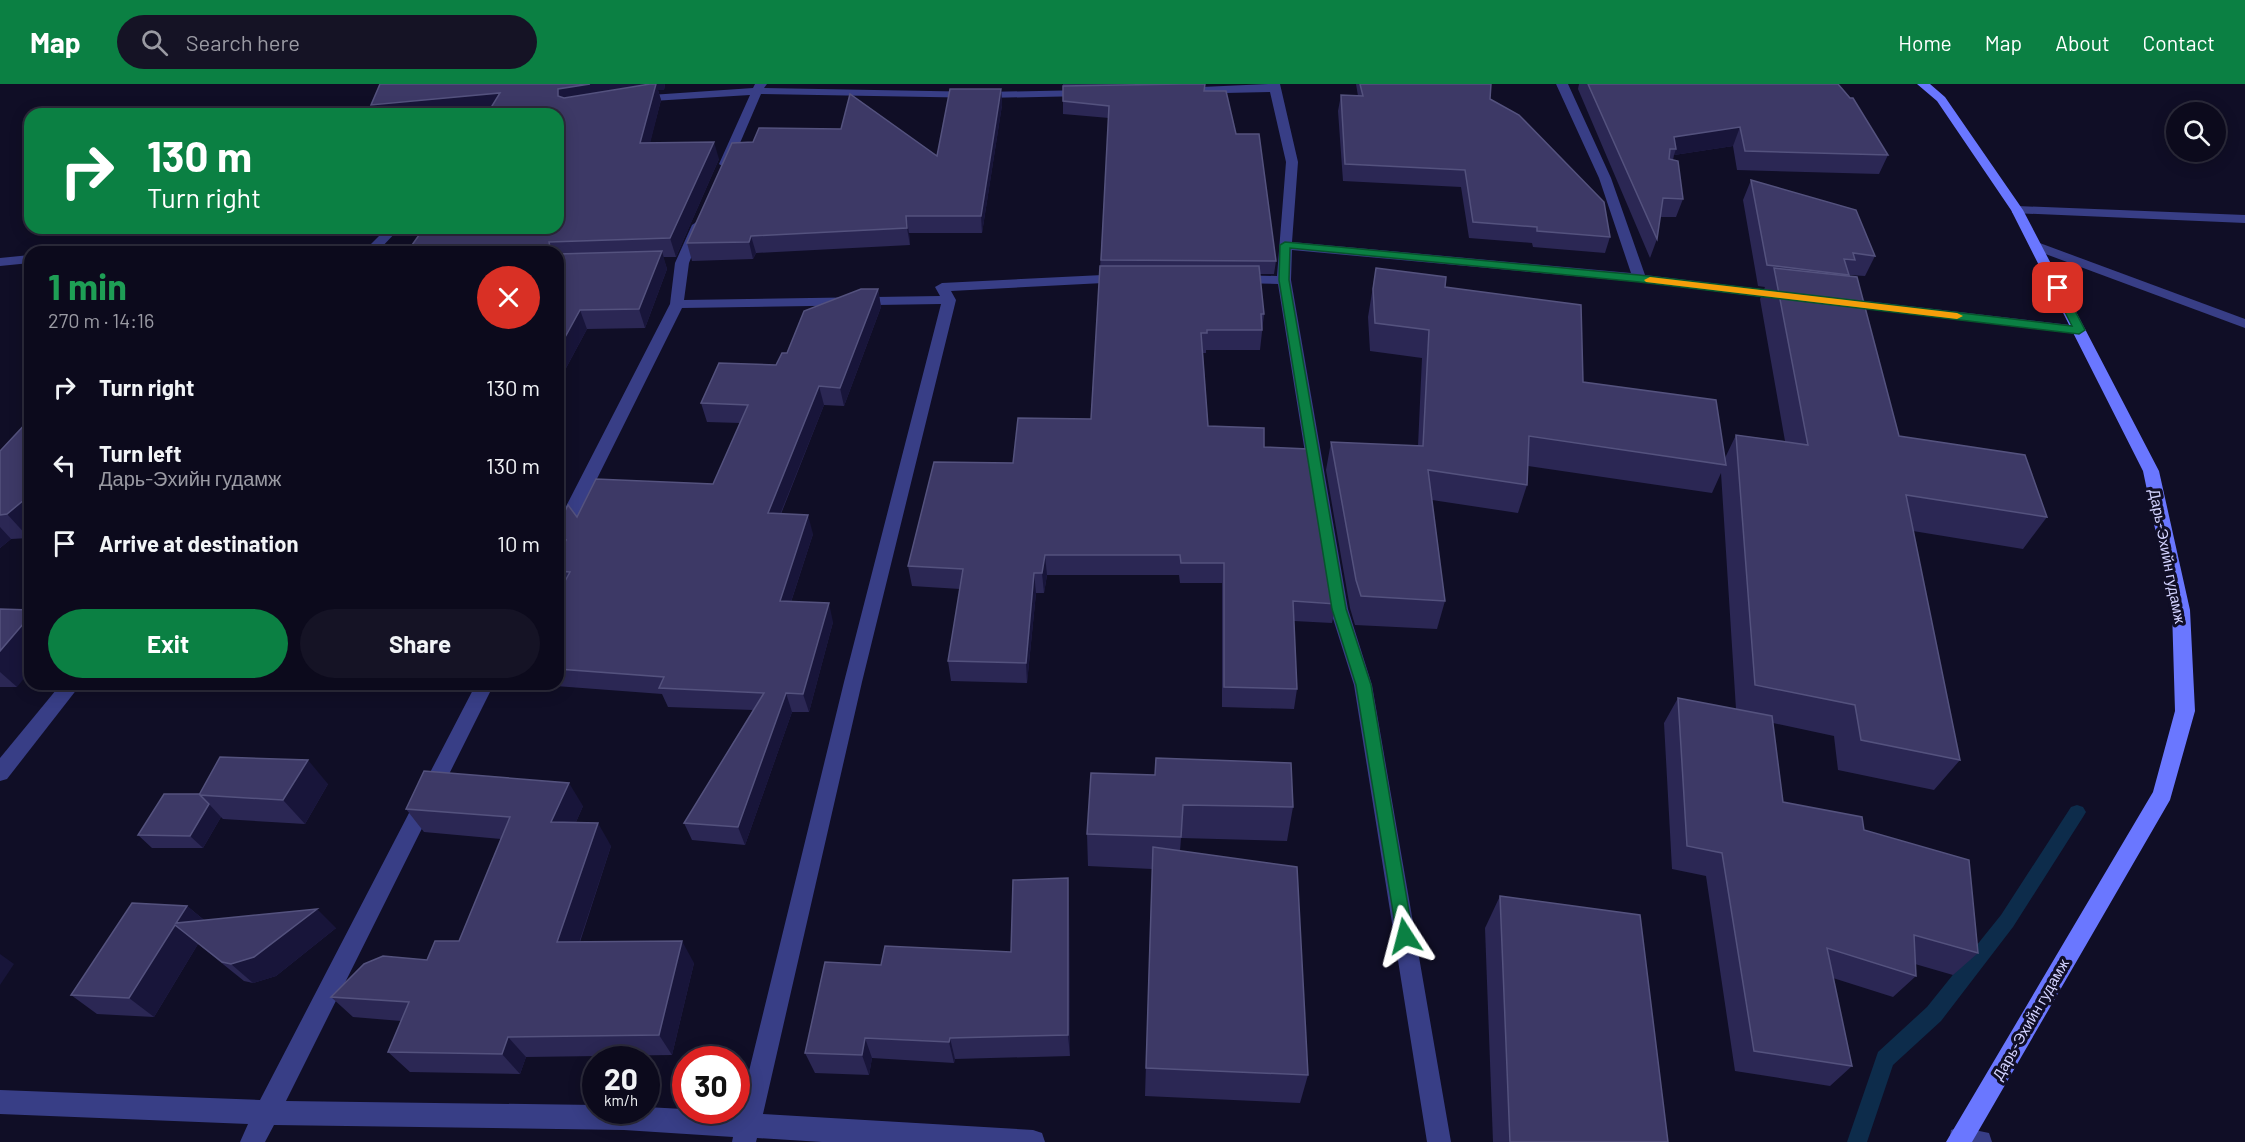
<!DOCTYPE html>
<html lang="en">
<head>
<meta charset="utf-8">
<style>
  :root { --surface:#0c0a1c; --page:#151325; --text:#f1f3f6; --muted:#9a9aa3; --line:#2c2b3b; --accent:#0b8043 }
  body { margin:0; font-family:Barlow,sans-serif; background:var(--page); color:var(--text); height:100vh; display:flex; flex-direction:column; font-size:22px; white-space:nowrap }
  * { box-sizing:border-box; margin:0 }
  p { font-size:20px; color:var(--muted) }
  .icon { flex:none; width:33px; height:33px; fill:none; stroke:currentColor; stroke-width:2; stroke-linecap:round; stroke-linejoin:round }
  .map { position:relative; flex:1; overflow:hidden }
  .sheet { position:absolute; left:24px; top:162px; width:540px; height:444px; display:flex; flex-direction:column; background:var(--surface); border-radius:18px; box-shadow:0 3px 15px #0003,0 0 0 2px var(--line) }
  .sheet>* { flex:none }
  .guide { position:absolute; left:24px; top:24px; width:540px; height:126px; border-radius:18px; box-shadow:0 3px 15px #0003,0 0 0 2px var(--line); background:#0b8043; color:#fff; overflow:hidden }
  .buttons { position:absolute; left:2166px; top:18px; display:grid; gap:12px }
  .buttons a { display:grid; place-items:center; width:60px; height:60px; border-radius:50%; background:var(--surface); box-shadow:0 3px 15px #0003,0 0 0 2px var(--line); font-size:30px }
  .speed { position:absolute; left:582px; top:962px; display:flex; gap:12px; font-size:30px; font-weight:700; text-align:center }
  .speed>* { display:grid; place-content:center; width:78px; height:78px; border-radius:50%; background:var(--surface); box-shadow:0 3px 15px #0003,0 0 0 2px var(--line); line-height:1 }
  .speed small { font-size:15px; font-weight:400 }
  .speed .limit { border:9px solid #d22; background:#fff; color:#111 }
  .pin { position:absolute; display:grid; place-items:center; width:51px; height:51px; color:#fff; margin:-26px; border-radius:12px; box-shadow:0 3px 9px #0006 }
  .me { position:absolute; width:66px; margin:-33px; rotate:351deg; stroke-linejoin:round; filter:drop-shadow(0 0 4px #0008) }
  .turn { display:flex; align-items:center; gap:21px; height:126px; padding:0 24px; font-size:27px }
  .turn .icon { width:78px; height:78px; stroke-width:2.5 }
  .turn b { display:block; font-size:42px; line-height:51px }
  .round { display:grid; place-items:center; flex:none; width:63px; height:63px; border-radius:32px; background:var(--page) }
  .head { display:flex; align-items:center; justify-content:space-between; height:102px; padding:0 24px }
  h1 { font-size:36px; font-weight:700; line-height:45px; color:#1e9e55 }
  .action { display:flex; gap:12px; margin-top:auto; padding:12px 24px }
  .action a { flex:1; height:69px; border-radius:36px; background:var(--accent); color:#fff; font-size:24px; font-weight:700; line-height:69px; text-align:center }
  .action a+a { background:var(--page); color:var(--text) }
  ul { padding:0; list-style:none }
  li { display:flex; align-items:center; gap:18px; height:78px; padding:0 24px }
  li div { flex:1 }
  li b { display:block; font-size:22px }
  li em { font-style:normal }
  header { display:flex; align-items:center; gap:36px; box-sizing:border-box; height:84px; padding:0 30px; background:var(--accent); color:#fff }
  header strong { font-size:28px }
  nav { display:flex; gap:33px; margin-inline-start:auto; font-size:21px }
  .search { width:420px; height:54px; background:var(--page); display:flex; align-items:center; gap:15px; box-sizing:border-box; padding:0 21px; border-radius:33px; color:var(--muted); font-size:22px }
  .map>svg:first-child { display:block }
</style>
</head>
<body>
<header>
<strong>Map</strong>
<div class="search"><svg class="icon" aria-label="search" viewBox="0 0 24 24"><circle cx="10" cy="10" r="6"/><path d="M15 15l6 6"/></svg>Search here</div>
<nav><a>Home</a><a>Map</a><a>About</a><a>Contact</a></nav>
</header>
<div class="map">
<svg width="2245" height="1058" viewBox="0 0 2245 1058">
  <rect width="100%" height="100%" fill="#100e26"/>
  <g fill="none" stroke-linecap="round" stroke-linejoin="round">
    <path fill="#0d2c4b" fill-rule="evenodd" d="M2077,721L2083,723L2086,728L2083,733L2013,843L1941,937L1893,981L1867,1058H1847L1878,968L1927,923L2001,831L2071,723Z"/>
    <g fill="#383e86" fill-rule="evenodd">
      <path d="M755,0H767L764,4L985,8L1086,6L1092,9L1086,12L985,14L761,10L731,80L725,84L719,80L750,11L636,18L630,15L636,12L753,4Z"/>
      <path d="M1268,0H1280L1298,78L1292,158L1631,189L1599,94L1556,0H1568L1611,94L1645,191L1786,208L1793,212L1786,216L1639,198L1292,166L1291,196L1348,525L1372,601L1451,1058H1427L1354,601L1330,525L1278,200L1235,199L1228,195L1235,191L1277,192L1286,78L1270,8L1179,10L1173,7L1179,4Z"/>
      <path d="M2017,122L2245,131V139L2012,129V123Z"/>
      <path d="M698,137L704,141L689,179L684,216L940,212L935,203L942,199L1123,190L1130,194L1123,198L951,207L956,216L862,598L763,1030L1033,1046L1042,1049L1045,1058H822L757,1054L756,1058H732L733,1053L624,1046L274,1041L265,1058H240L248,1040L0,1030V1006L260,1016L476,600H494L286,1017L596,1021V1026H646V1023L739,1028L844,598L941,220L682,224L567,455L558,461V438L670,220L675,179L692,141Z"/>
      <path d="M387,144H400L377,168H363Z"/>
      <path d="M2037,158L2245,235V244L2032,165L2030,162Z"/>
      <path d="M159,164H182L189,168H152Z"/>
      <path d="M30,171V179L0,182V174Z"/>
      <path d="M1840,214L2079,242L2086,246L2079,250L1835,221L1833,218Z"/>
      <path d="M61,600H81L7,695L0,697V674Z"/>
      <path d="M1960,1043L1989,1049L1992,1058H1949L1951,1046Z"/>
    </g>
    <path fill="#6a77ff" fill-rule="evenodd" d="M1917,0H1930L1945,13L2023,126L2159,387L2190,526L2195,627L2170,716L1972,1058H1946L2153,708L2175,627L2172,526L2143,387L2011,126L1937,17Z"/>
  </g>
  <g fill="#2b2754">
    <path d="M380,0H665L664,6H658L661,16L650,58L719,75L676,173H663L667,185L645,244L587,245L558,299V168H407L558,144L488,28Z"/>
    <path d="M1063,0H1205L1204,7L1236,50L1276,177L1274,190H1259L1264,230L1260,266H1206V269H1203L1208,342L1264,363L1336,520L1332,539L1294,537L1297,605L1294,625L1222,623V499H1180L1179,491H1047L1044,509H1036L1027,599L951,597L948,577L960,505L912,502L908,482L1013,379L1091,335L1109,34L1063,30Z"/>
    <path d="M1356,0H1491L1490,15L1610,153L1605,169L1533,163L1532,159L1469,154L1461,103L1343,97L1338,27L1341,11L1358,12Z"/>
    <path d="M1579,0H1838L1888,71L1879,90L1737,86L1733,62L1674,71L1673,76L1683,115L1676,133H1660L1657,155L1650,174L1578,5Z"/>
    <path d="M1001,5L1002,21L982,149H909L910,161L756,169L753,175L692,177L687,159L937,72Z"/>
    <path d="M1751,96L1875,172L1865,192L1849,191L1848,192L1899,352L2047,433L2023,465L1913,447L1960,676L1934,706L1838,686L1834,652L1773,639L1783,718L1864,746L1978,869L1953,891L1915,880L1916,892L1893,913L1833,894L1852,982L1830,1002L1735,987L1706,792L1672,785L1664,639L1678,614L1736,625L1721,389L1712,409L1528,382L1527,401L1518,429L1432,416L1445,517L1437,545L1355,541L1350,524L1326,386L1331,358L1418,362L1422,274L1370,267L1368,233L1376,184L1445,203L1583,298L1725,374L1736,351L1785,357L1760,215L1765,203L1758,202L1743,116Z"/>
    <path d="M878,205L881,223L844,322L824,321L781,430L813,450L791,518L833,538L809,628H792L745,761L692,756L684,739L753,626L668,623L662,610L529,600H558V510L560,506L558,502V438L577,433L713,400L740,339L707,338L701,319L776,281L787,269Z"/>
    <path d="M30,335V453L29,454L11,455L0,464V367Z"/>
    <path d="M0,525L17,603H0Z"/>
    <path d="M1091,689L1293,723L1287,757L1181,754L1180,767L1308,991L1300,1019L1145,1012L1152,785L1088,782L1087,750Z"/>
    <path d="M328,700L305,740L223,735L221,733L203,764H152L138,751L199,710Z"/>
    <path d="M583,722L576,738L611,762L580,858L694,879L672,971L526,973L520,990L410,988L388,968L401,937L353,933L331,913L427,876L459,857L501,755L424,748L406,725Z"/>
    <path d="M1500,812L1668,1058H1493L1485,844Z"/>
    <path d="M1069,817L1070,972L955,975L954,979L872,974L869,991L815,989L805,969L881,881L1011,868Z"/>
    <path d="M187,822L204,836L336,844L276,892L253,899L244,897L198,860L154,933L97,930L71,911Z"/>
  </g>
  <g fill="#18153a">
    <path d="M590,0H665L664,6H658L661,16L646,76L564,23L558,12V5Z"/>
    <path d="M1001,5L1002,21L982,149L981,132Z"/>
    <path d="M500,9L507,26L466,30H375L371,21Z"/>
    <path d="M1740,43L1733,62L1674,71L1676,65L1674,53Z"/>
    <path d="M714,58L719,75L676,173L670,154Z"/>
    <path d="M906,132L909,149L910,161L907,144Z"/>
    <path d="M751,152L756,169L753,175L749,158Z"/>
    <path d="M662,167L667,185L645,244L639,225Z"/>
    <path d="M878,205L881,223L844,322L840,304Z"/>
    <path d="M580,226L587,245L558,299V266Z"/>
    <path d="M819,302L824,321L773,448L768,429Z"/>
    <path d="M558,409L564,422L558,433Z"/>
    <path d="M30,411V453L29,454L7,430Z"/>
    <path d="M808,431L813,450L785,536L780,517Z"/>
    <path d="M0,443L11,455L0,464Z"/>
    <path d="M1045,471L1047,491L1044,509L1042,489Z"/>
    <path d="M1034,489L1036,509L1027,599L1026,579Z"/>
    <path d="M829,519L833,538L809,628L803,610Z"/>
    <path d="M30,532V587L17,603L0,588V567Z"/>
    <path d="M786,609L792,628L745,761L738,743Z"/>
    <path d="M308,676L328,700L305,740L283,716Z"/>
    <path d="M569,699L583,722L566,761L551,738Z"/>
    <path d="M209,720L221,733L203,764L190,752Z"/>
    <path d="M598,739L611,762L572,880L557,858Z"/>
    <path d="M1068,794L1069,817L1070,972L1068,951Z"/>
    <path d="M187,822L210,841L176,839Z"/>
    <path d="M317,825L336,844L276,892L253,899L231,880Z"/>
    <path d="M175,841L198,860L154,933L129,914Z"/>
    <path d="M682,857L694,879L672,971L659,951Z"/>
    <path d="M0,870L14,880L0,901Z"/>
    <path d="M508,953L526,973L520,990L502,970Z"/>
    <path d="M865,954L872,974L869,991L862,971Z"/>
    <path d="M950,954L955,975L954,979L949,958Z"/>
  </g>
  <g fill="#3d3966" stroke="#54527e" stroke-width="1.5">
    <path d="M380,0H590L558,5V12L564,14L650,0H656L640,59L714,58L670,154L549,158L551,168H407L424,144H558V30H487L500,9L371,21Z"/>
    <path d="M1182,0H1205L1204,7H1226L1236,50H1259L1276,177L1101,176L1109,22L1063,17V2Z"/>
    <path d="M1360,0H1491L1490,15L1519,31L1604,118L1610,153L1537,147V143L1473,138L1465,86L1345,80L1341,11L1363,12Z"/>
    <path d="M1588,0H1838L1850,14H1853L1888,71L1745,67L1740,43L1674,53L1676,65H1670L1669,75L1678,77L1683,115L1663,114L1657,155Z"/>
    <path d="M950,5H1001L981,132H906L907,144L751,152L749,158L687,159L732,59L753,58L759,44L841,45L850,10L937,72Z"/>
    <path d="M1751,96L1856,126L1875,172L1853,169L1855,176L1844,175L1849,191L1767,181Z"/>
    <path d="M662,167L639,225L580,226L558,266V170Z"/>
    <path d="M1100,182H1259L1264,230H1261L1262,246H1207V249H1201L1208,342L1264,344V363L1308,365L1336,520L1293,517L1297,605L1224,603V479H1181L1180,471H1045L1042,489H1034L1026,579L948,577L963,485L908,482L934,378L1013,379L1018,334L1091,335Z"/>
    <path d="M1376,184L1446,193L1445,203L1581,221L1583,298L1716,316L1726,381L1529,352L1527,401L1428,386L1445,517L1361,512L1356,496L1331,358L1423,362L1429,246L1375,239L1373,205Z"/>
    <path d="M1774,184L1857,193L1899,352L2025,371L2047,433L1906,411L1960,676L1861,656L1855,621L1755,601L1736,351L1808,361Z"/>
    <path d="M861,205H878L840,304L819,302L768,429L808,431L780,517L829,519L803,610L786,609L738,743L684,739L764,609L659,604L664,593L558,585V510L570,488L558,487V472L566,456H558V438L560,437L568,421L577,433L596,395L713,400L748,321L701,319L719,279L776,281L782,269H787L804,227Z"/>
    <path d="M30,335V411L7,430L0,431V367Z"/>
    <path d="M0,525L30,526V532L0,567Z"/>
    <path d="M1678,614L1772,632L1783,718L1862,733L1864,746L1969,776L1978,869L1914,851L1916,892L1827,864L1852,982L1754,967L1722,769L1687,762Z"/>
    <path d="M220,673L308,676L283,716L199,711Z"/>
    <path d="M1156,674L1291,679L1293,723L1183,721L1181,753L1087,750L1091,689L1155,691Z"/>
    <path d="M424,687L569,699L551,738L598,739L557,858L682,857L659,951L508,953L502,970L388,968L409,918L331,913L364,880L383,872L427,876L435,857H459L510,733L406,725Z"/>
    <path d="M164,710H199L209,720L190,752L138,751Z"/>
    <path d="M1153,763L1297,783L1308,991L1146,984Z"/>
    <path d="M1068,794V951L950,954L949,958L865,954L862,971L805,969L825,878L881,881L885,862L1011,868L1013,796Z"/>
    <path d="M1500,812L1640,831L1668,1058H1510Z"/>
    <path d="M132,819L187,822L176,839L317,825L254,873L231,880L222,878L175,841L129,914L71,911Z"/>
  </g>
  <path fill="#0b8043" stroke="#07532c" stroke-width="1.5" d="M1285,158L1639,191L2072,242L2053,204L2058,201L2063,204L2085,246L2079,250L1639,198L1290,164L1289,196L1346,525L1371,601L1413,852L1411,858L1405,860L1399,858L1397,852L1356,601L1332,525L1279,196L1280,161Z"/>
  <path fill="#f59e0b" d="M1650,193L1957,229L1963,232L1957,235L1646,198L1644,196Z"/>
  <g text-anchor="middle" dominant-baseline="central" stroke-width="6" stroke-linejoin="round" paint-order="stroke">
    <g font-size="15" fill="#d3d3ff" stroke="#100e26">
      <text transform="translate(2168 472) rotate(79)">Дарь-Эхийн гудамж</text>
      <text transform="translate(2030 935) rotate(-60)">Дарь-Эхийн гудамж</text>
    </g>
  </g>
</svg>
<div class="buttons">
<a><svg class="icon" aria-label="search" viewBox="0 0 24 24"><circle cx="10" cy="10" r="6"/><path d="M15 15l6 6"/></svg></a>
</div>
<div class="speed"><div>20<small>km/h</small></div><div class="limit">30</div></div>
<div class="pin" style="left:2058px;top:204px;background:#d93025"><svg class="icon" aria-label="arrive" viewBox="0 0 24 24"><path d="M6 21V4h12l-3 4 3 4H6"/></svg></div>
<svg class="me" style="left:1405px;top:852px" viewBox="-20 -20 40 40"><path d="M0-17L14 15 0 8-14 15z" fill="#0b8043" stroke="#fff" stroke-width="4"/></svg>
<div class="guide">
<div class="turn"><svg class="icon" aria-label="right" viewBox="0 0 24 24"><path d="M7 20v-9h11M14 6l5 5-5 5"/></svg><div><b>130 m</b>Turn right</div></div>
</div>
<section class="sheet">
<div class="head"><div><h1>1 min</h1><p>270 m · 14:16</p></div><a class="round" style="background:#d93025;color:#fff"><svg class="icon" aria-label="close" viewBox="0 0 24 24"><path d="M6 6l12 12M18 6L6 18"/></svg></a></div>
<ul>
<li><svg class="icon" aria-label="right" viewBox="0 0 24 24"><path d="M7 20v-9h11M14 6l5 5-5 5"/></svg><div><b>Turn right</b></div><em>130 m</em></li>
<li><svg class="icon" aria-label="left" viewBox="0 0 24 24"><path d="M17 20v-9H6M10 6l-5 5 5 5"/></svg><div><b>Turn left</b><p>Дарь-Эхийн гудамж</p></div><em>130 m</em></li>
<li><svg class="icon" aria-label="arrive" viewBox="0 0 24 24"><path d="M6 21V4h12l-3 4 3 4H6"/></svg><div><b>Arrive at destination</b></div><em>10 m</em></li>
</ul>
<div class="action"><a>Exit</a><a>Share</a></div>
</section>
</div>
</body>
</html>
